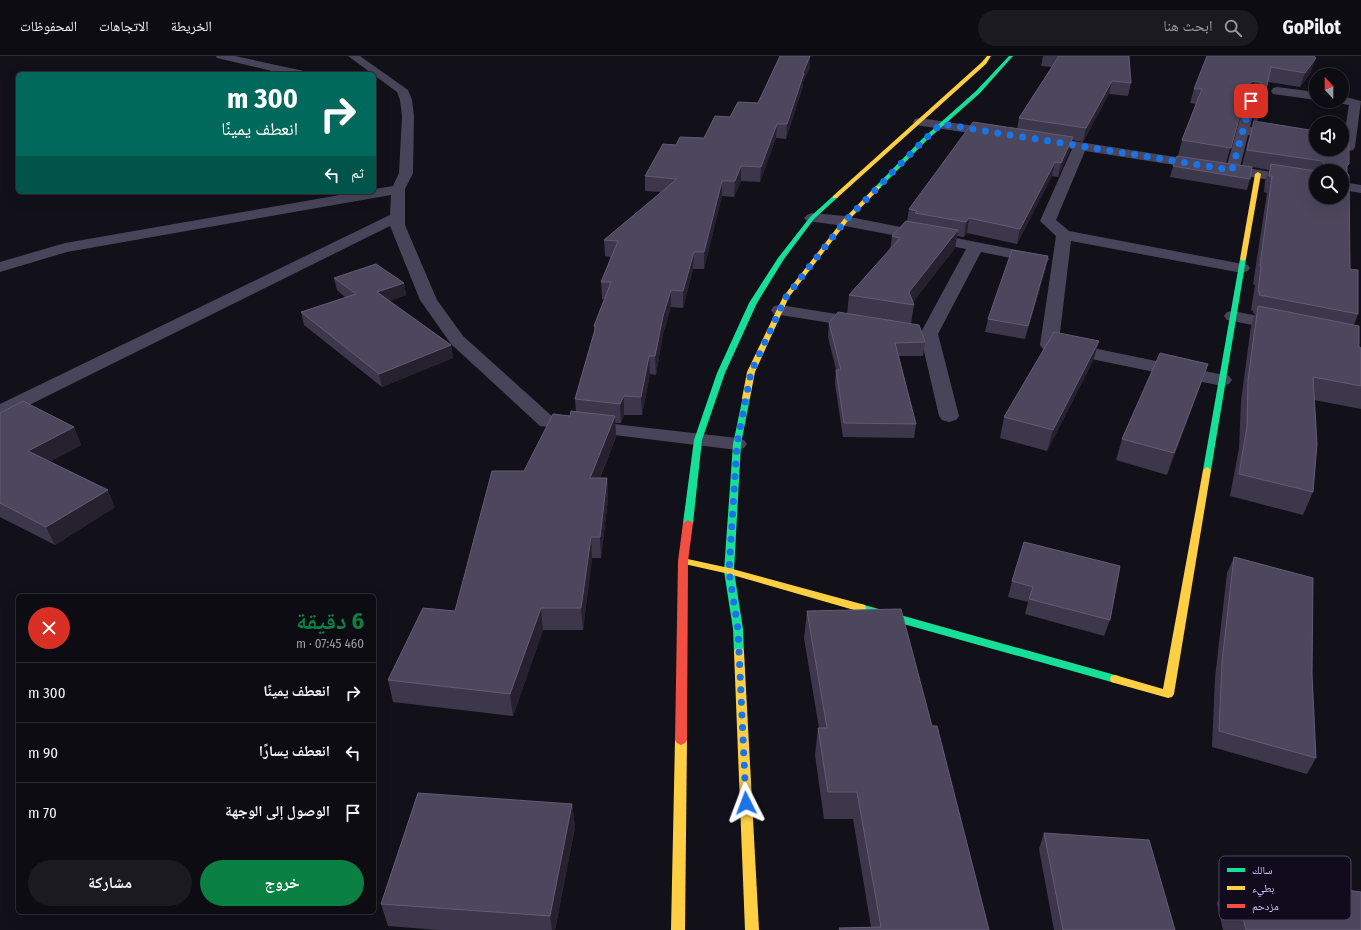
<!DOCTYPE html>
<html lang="ar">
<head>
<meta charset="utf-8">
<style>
  :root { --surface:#0e0c13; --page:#1c1a21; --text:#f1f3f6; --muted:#9b9ba0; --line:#2e2c33; --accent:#0b8043 }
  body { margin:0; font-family:"Fira Sans Condensed","Noto Naskh Arabic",sans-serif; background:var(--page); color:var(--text); direction:rtl; height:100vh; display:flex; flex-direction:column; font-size:15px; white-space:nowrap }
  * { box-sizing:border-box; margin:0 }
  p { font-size:13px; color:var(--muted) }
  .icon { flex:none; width:22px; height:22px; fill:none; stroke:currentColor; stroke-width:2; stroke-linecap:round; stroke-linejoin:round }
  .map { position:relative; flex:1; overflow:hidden; direction:ltr }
  .details { position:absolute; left:16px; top:538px; width:360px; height:320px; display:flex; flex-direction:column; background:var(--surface); border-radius:6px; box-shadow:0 4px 16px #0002,0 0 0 1px var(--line); direction:rtl }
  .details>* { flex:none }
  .hud { position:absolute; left:16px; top:16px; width:360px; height:122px; border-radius:6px; box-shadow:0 4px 16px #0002,0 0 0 1px var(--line); direction:rtl; background:#00695c; color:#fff; overflow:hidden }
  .needle { width:26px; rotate:339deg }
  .controls { position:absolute; left:1309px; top:12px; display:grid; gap:8px }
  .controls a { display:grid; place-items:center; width:40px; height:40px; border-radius:50%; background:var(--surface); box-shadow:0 4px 16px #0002,0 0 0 1px var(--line); font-size:20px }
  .pin { position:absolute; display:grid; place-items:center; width:34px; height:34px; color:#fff; margin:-17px; border-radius:8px; box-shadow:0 2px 6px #0006 }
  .me { position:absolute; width:44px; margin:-22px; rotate:357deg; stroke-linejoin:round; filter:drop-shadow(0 0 3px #0008) }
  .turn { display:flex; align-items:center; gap:14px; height:84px; padding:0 12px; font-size:18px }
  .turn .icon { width:52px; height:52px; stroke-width:2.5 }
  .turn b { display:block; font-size:28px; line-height:34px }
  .then { display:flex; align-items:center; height:38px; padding:0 12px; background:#0003; gap:8px; font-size:15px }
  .round { display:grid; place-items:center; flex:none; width:42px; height:42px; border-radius:21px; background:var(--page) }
  .head { display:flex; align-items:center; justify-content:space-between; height:68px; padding:0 12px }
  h1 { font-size:24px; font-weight:700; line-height:30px; color:var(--accent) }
  .cta { display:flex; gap:8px; margin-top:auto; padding:8px 12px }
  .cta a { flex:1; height:46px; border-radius:24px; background:var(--accent); color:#fff; font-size:16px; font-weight:700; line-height:46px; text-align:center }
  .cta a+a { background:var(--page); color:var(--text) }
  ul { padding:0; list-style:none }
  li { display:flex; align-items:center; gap:12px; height:60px; padding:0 12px; border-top:1px solid var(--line) }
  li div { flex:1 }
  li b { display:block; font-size:15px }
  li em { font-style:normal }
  header { display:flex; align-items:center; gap:24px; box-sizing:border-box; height:56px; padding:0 20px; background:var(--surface); border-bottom:1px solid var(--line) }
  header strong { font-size:19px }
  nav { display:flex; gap:22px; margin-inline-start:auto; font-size:14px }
  .search { width:280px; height:36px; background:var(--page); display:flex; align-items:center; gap:10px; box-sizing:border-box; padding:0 14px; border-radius:22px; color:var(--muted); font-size:15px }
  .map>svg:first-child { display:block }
</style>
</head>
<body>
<header>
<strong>GoPilot</strong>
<div class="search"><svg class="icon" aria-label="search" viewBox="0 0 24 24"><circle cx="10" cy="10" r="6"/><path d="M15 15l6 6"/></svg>ابحث هنا</div>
<nav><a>الخريطة</a><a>الاتجاهات</a><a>المحفوظات</a></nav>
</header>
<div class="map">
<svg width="1361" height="874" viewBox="0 0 1361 874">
  <rect width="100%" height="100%" fill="#121019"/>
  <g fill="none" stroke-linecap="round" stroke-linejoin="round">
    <g fill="#48455a" fill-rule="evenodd">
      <path d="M216,0H235L304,15L308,16L310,18H285L217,2Z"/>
      <path d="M348,0H360L408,34L412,44L414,60L413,117L405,133V169L437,244L463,280L553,361L737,382L744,384L747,388L744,392L737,394L540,370L451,288L420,244L390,170L7,360L0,362V348L390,159L391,139L67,196L0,216V206L65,187L357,136H374V133L393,130L399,117L402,60L400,44L397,36Z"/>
      <path d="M1277,31L1316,36V44L1273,38L1271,35L1273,32Z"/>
      <path d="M1342,40L1361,45L1355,91L1353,94L1348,95L1338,93H1342L1349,49L1338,47L1337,45H1342Z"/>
      <path d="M1251,41L1255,42L1257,45L1250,71L1316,82V90L1248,79L1240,111L1316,123V131L1085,95L1056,164L1069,175L1248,209L1250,212L1248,215L1242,217L1071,185L1059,285L1229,320L1232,324L1229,328L1222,330L1043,293L1040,289L1056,180L1040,165L1072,93L1036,87L1034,84L1036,81L1041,80L1227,109L1245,45L1247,42Z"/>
      <path d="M919,62L997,73L1002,74L1003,77L1002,80L997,81L915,69L913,66L915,63Z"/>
      <path d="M1342,126L1361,129V137L1342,134Z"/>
      <path d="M812,157L845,160L1047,200L1049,203L1047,206L1041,208L981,196L938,278L959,360L956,364L949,366L942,364L939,360L920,278L966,193L845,170L807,165L804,162L807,159Z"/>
      <path d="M780,249L862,262L868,263L871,267L868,271L862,272L774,258L771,254L774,250Z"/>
      <path d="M1233,255L1289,266L1292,270L1289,274L1283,275L1227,264L1224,260L1227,256Z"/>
    </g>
    <g fill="#16e098" fill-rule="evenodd">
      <path d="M1009,0H1013L980,37L926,85L880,132H876V130L922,83L976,35Z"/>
      <path d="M833,140L838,141L814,163L784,203L757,247L725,317L702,384L693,467L688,470L685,469L683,467L694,384L717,317L749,247L778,202L810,161Z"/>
      <path d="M1243,201L1246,203L1211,414L1207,417L1203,414L1240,203Z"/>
      <path d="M743,340H746L750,342L741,388L734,515L743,573L744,596L743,599L739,600L735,599L734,596L733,573L724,515L733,388Z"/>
      <path d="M861,548L1115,619L1119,620L1120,623L1119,626L1115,627L857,555L856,552L857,549Z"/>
    </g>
    <g fill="#ffcf43" fill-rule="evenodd">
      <path d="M987,0H991L986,8L837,142H833V140L982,6Z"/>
      <path d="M1258,116L1261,118L1246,203L1243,205L1240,203L1255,118Z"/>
      <path d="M876,130L881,131L847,166L789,241L755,316L750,342L746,344H743L742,342L747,316L783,241L843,164Z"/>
      <path d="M1207,411L1211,414L1174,638L1172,641L1168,642L1111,626L1110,623L1111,620L1115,619L1163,633L1203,414Z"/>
      <path d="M683,502L729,512L865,549L866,552L865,555L861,556L729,518L680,507L678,505L680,503Z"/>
      <path d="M739,592L743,593L744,596L759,874H745L734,596L735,593Z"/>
      <path d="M681,679L685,681L687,684L685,874H671L675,684L677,681Z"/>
    </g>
    <path fill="#f24e42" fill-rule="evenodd" d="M688,464L693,467L688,505L687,684L685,687L681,689L677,687L675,684L678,505L683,467Z"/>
  </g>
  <g fill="#3c374a" fill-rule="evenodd">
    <path d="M780,0H810V11L803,26V30L786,83L776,82L760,126L741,125L734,141L722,140L704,213H693L683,252L671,251L663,278L656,319L650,318L642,359H624L621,367H615L616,381L600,422H607L608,443L601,502H592L583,574H543L513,660L393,646L388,624L455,555L524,415L570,360L576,356L575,343L594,276V270L604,243H602L601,226L611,201L605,200L604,184L661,136L645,135V120L676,89L704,82L730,61L758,47Z"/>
    <path d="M1043,0H1129L1131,27L1128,40L1109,38L1083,86L1072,84L1070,94L1058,121L1052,120L1017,188L967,177L964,181L957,180L955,192L913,246L914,249L911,268L925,286L923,300H899L916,368L914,382L843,381L835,328L836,314L828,281L829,267L847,258L849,239L890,194L892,180L907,165L909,153L1017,73L1019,62L1052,11L1041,10Z"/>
    <path d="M1207,0L1311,16L1300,31L1268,26L1261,56L1257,66L1347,113L1350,213L1358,258L1354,269L1359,291L1361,292V353L1314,344L1313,436L1303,459L1230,440L1239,392L1241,345L1251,270L1255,258L1253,257V255L1251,254L1255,229L1253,228L1267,137L1264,136L1265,125L1269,114L1252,111L1250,123L1247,134L1170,121L1173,110H1242L1249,81L1253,70H1252L1258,44L1255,41L1251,40L1247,41L1244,43L1226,107L1178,100L1182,84L1196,48L1190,47L1194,33ZM1316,115H1342L1316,141Z"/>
    <path d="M1048,200L1046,212L1025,283L985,276L988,263Z"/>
    <path d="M334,222L404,227L406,239L389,245L451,289L453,302L382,331L304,269L301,256L346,242L337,234Z"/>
    <path d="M1099,285L1093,305L1047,395L1000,382L1004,361Z"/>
    <path d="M1208,308L1201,328L1167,419L1116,404L1122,383Z"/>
    <path d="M0,357L74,371L81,389L49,406L115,451L55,489L0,461Z"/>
    <path d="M1024,486L1110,564L1104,580L1025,558L1028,546L1008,541L1012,525Z"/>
    <path d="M1234,501L1316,702L1307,718L1212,691L1215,622L1227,517Z"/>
    <path d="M807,555L932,670L989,874H839V872L871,871L853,763H824L815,699L818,672H819L804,582Z"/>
    <path d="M572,748L575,771L555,874H438L388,870L381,848Z"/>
    <path d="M1044,777L1175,874H1054L1039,793Z"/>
    <path d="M1232,818L1361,874H1223L1217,847Z"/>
  </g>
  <g fill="#25212e">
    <path d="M810,0V11L803,26V30L786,83L787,68L803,17Z"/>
    <path d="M1316,2L1311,16L1300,31L1305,17Z"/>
    <path d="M1112,25L1109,38L1083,86L1086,72Z"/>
    <path d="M1255,25L1251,40L1247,41L1244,44L1248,30L1251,26Z"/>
    <path d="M777,68L776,82L760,126L761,111Z"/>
    <path d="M1073,81L1070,94L1058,121L1061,107Z"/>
    <path d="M1055,106L1052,120L1017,188L1020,173Z"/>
    <path d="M741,110V125L734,141L735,125Z"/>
    <path d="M722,125V140L704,213V196Z"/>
    <path d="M969,162L967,177L964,181L966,166Z"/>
    <path d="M958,174L955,192L911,249L909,236Z"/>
    <path d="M694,196L693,213L683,252V235Z"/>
    <path d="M1048,200L1046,212L1025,283L1028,270Z"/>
    <path d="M404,227L406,239L379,249L377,236Z"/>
    <path d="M671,234V251L663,278L656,319L655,300L663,260Z"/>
    <path d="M1099,285L1093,305L1047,395L1053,374Z"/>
    <path d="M451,289L453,302L382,331L379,318Z"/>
    <path d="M649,300L650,318L642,359L641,341Z"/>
    <path d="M1208,308L1201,328L1167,419L1174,397Z"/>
    <path d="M624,340V359L621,367L620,348Z"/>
    <path d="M615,360L616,381L591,443L590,422Z"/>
    <path d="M74,371L81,389L36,413L28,395Z"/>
    <path d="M607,422L608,443L601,502L600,481Z"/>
    <path d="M108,434L115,451L55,489L46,471Z"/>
    <path d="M591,481L592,502L583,574L581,552Z"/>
    <path d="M541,552L543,574L513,660L510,638Z"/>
    <path d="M572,748L575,771L555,874H552L550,860Z"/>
  </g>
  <g fill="#4d475d" stroke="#625b76">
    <path d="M780,0H810L803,17H804L787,68H777L761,111L741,110L735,125H722L704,196H694L683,235L671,234L663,260L655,300H649L641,341L624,340L620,348L575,343L596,270H594L611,226H601L618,185L604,184L677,123L645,120L663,88L676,89L680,81L704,82L715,60L730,61L738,46L758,47Z"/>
    <path d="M1059,0H1129L1131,27L1112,25L1086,72L1019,62Z"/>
    <path d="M1207,0H1314L1316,2L1305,17L1271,11L1261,56L1257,55L1263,30L1260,26L1255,25L1251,26L1248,30L1231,92L1182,84L1202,33H1194Z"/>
    <path d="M1254,65L1316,75V93H1342V80L1349,81V108L1347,110V117L1349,119L1350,213L1358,214V258L1259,239L1260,236H1258L1261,210H1260L1272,120H1269L1271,108L1316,115V141H1342V115H1323L1324,114V107L1322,105L1247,94Z"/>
    <path d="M973,66L1073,81L1061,107L1055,106L1020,173L969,162L966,166L915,157L917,155L909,153Z"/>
    <path d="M1177,100L1252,111L1250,123L1173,110Z"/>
    <path d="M906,165L958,174L909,236L914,249L849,239L900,182L892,180Z"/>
    <path d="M1012,194L1048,200L1028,270L988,263Z"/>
    <path d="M376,208L404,227L377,236L451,289L379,318L301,256L356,238L334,222Z"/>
    <path d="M1258,250L1359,270V291L1361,292V330L1313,321L1317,388L1313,436L1239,418L1247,370L1248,324Z"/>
    <path d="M838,256L919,269L925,286L895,287L916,368L844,367L836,314H841L829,267Z"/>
    <path d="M1054,276L1099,285L1053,374L1004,361Z"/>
    <path d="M1160,297L1208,308L1174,397L1122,383Z"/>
    <path d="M23,345L74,371L28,395L108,434L46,471L0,447V357Z"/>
    <path d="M571,355L615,360L590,422H607L600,481H591L581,552H541L510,638L388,624L423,552L455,555L492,415H524L553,358L570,360Z"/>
    <path d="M1024,486L1120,510L1110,564L1029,543L1033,531L1012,525Z"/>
    <path d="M1234,501L1313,522L1312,618L1316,702L1219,675L1222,606Z"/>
    <path d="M901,553L932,670H937L989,874H840L839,872L881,871L857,736H828L818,672H827L807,555Z"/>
    <path d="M418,737L572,748L550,860L381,848Z"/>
    <path d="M1044,777L1149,784L1175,874H1063Z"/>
    <path d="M1232,818L1361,836V874H1246Z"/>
  </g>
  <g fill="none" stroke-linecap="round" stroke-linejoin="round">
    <path stroke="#1a73e8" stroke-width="7" stroke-dasharray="0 12.6" d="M746,747L738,573L729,515L737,388L751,316L786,241L845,165L924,84L941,68L1232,114L1251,45"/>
  </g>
  <rect x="1219" y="800" width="132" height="64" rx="6" fill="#110c1d" stroke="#4c4560" stroke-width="1"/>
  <rect x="1227" y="812" width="18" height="4" fill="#16e098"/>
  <rect x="1227" y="830" width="18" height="4" fill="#ffcf43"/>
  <rect x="1227" y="848" width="18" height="4" fill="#f24e42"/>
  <g font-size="11" fill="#d5c9fe">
    <text x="1252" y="818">سالك</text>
    <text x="1252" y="836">بطيء</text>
    <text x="1252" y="854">مزدحم</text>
  </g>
</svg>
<div class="controls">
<a><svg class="needle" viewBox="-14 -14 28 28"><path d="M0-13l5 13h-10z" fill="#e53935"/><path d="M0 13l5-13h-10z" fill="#9b9ba0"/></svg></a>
<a><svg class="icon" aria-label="sound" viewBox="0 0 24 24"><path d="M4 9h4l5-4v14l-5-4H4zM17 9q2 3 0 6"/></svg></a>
<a><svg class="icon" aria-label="search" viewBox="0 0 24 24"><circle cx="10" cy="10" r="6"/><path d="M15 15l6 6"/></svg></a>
</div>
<div class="pin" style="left:1251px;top:45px;background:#d93025"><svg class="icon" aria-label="arrive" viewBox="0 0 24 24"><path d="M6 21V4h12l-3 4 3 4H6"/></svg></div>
<svg class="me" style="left:746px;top:747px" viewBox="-20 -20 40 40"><path d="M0-17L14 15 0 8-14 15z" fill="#1a73e8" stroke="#fff" stroke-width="4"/></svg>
<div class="hud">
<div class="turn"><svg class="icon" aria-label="right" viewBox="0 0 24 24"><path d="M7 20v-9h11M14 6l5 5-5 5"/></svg><div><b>300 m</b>انعطف يمينًا</div></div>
<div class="then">ثم<svg class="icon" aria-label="left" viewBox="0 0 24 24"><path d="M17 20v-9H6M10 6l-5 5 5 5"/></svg></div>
</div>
<section class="details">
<div class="head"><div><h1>6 دقيقة</h1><p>460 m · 07:45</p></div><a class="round" style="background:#d93025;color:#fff"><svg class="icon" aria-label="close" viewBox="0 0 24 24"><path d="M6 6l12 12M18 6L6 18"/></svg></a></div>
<ul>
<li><svg class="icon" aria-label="right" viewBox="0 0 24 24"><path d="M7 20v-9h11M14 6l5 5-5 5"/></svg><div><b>انعطف يمينًا</b></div><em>300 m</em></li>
<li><svg class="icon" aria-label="left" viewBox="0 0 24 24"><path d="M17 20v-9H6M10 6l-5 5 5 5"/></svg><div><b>انعطف يسارًا</b></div><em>90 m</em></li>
<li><svg class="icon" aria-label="arrive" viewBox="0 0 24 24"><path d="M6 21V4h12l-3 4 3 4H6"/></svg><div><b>الوصول إلى الوجهة</b></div><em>70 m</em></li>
</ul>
<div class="cta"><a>خروج</a><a>مشاركة</a></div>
</section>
</div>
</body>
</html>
